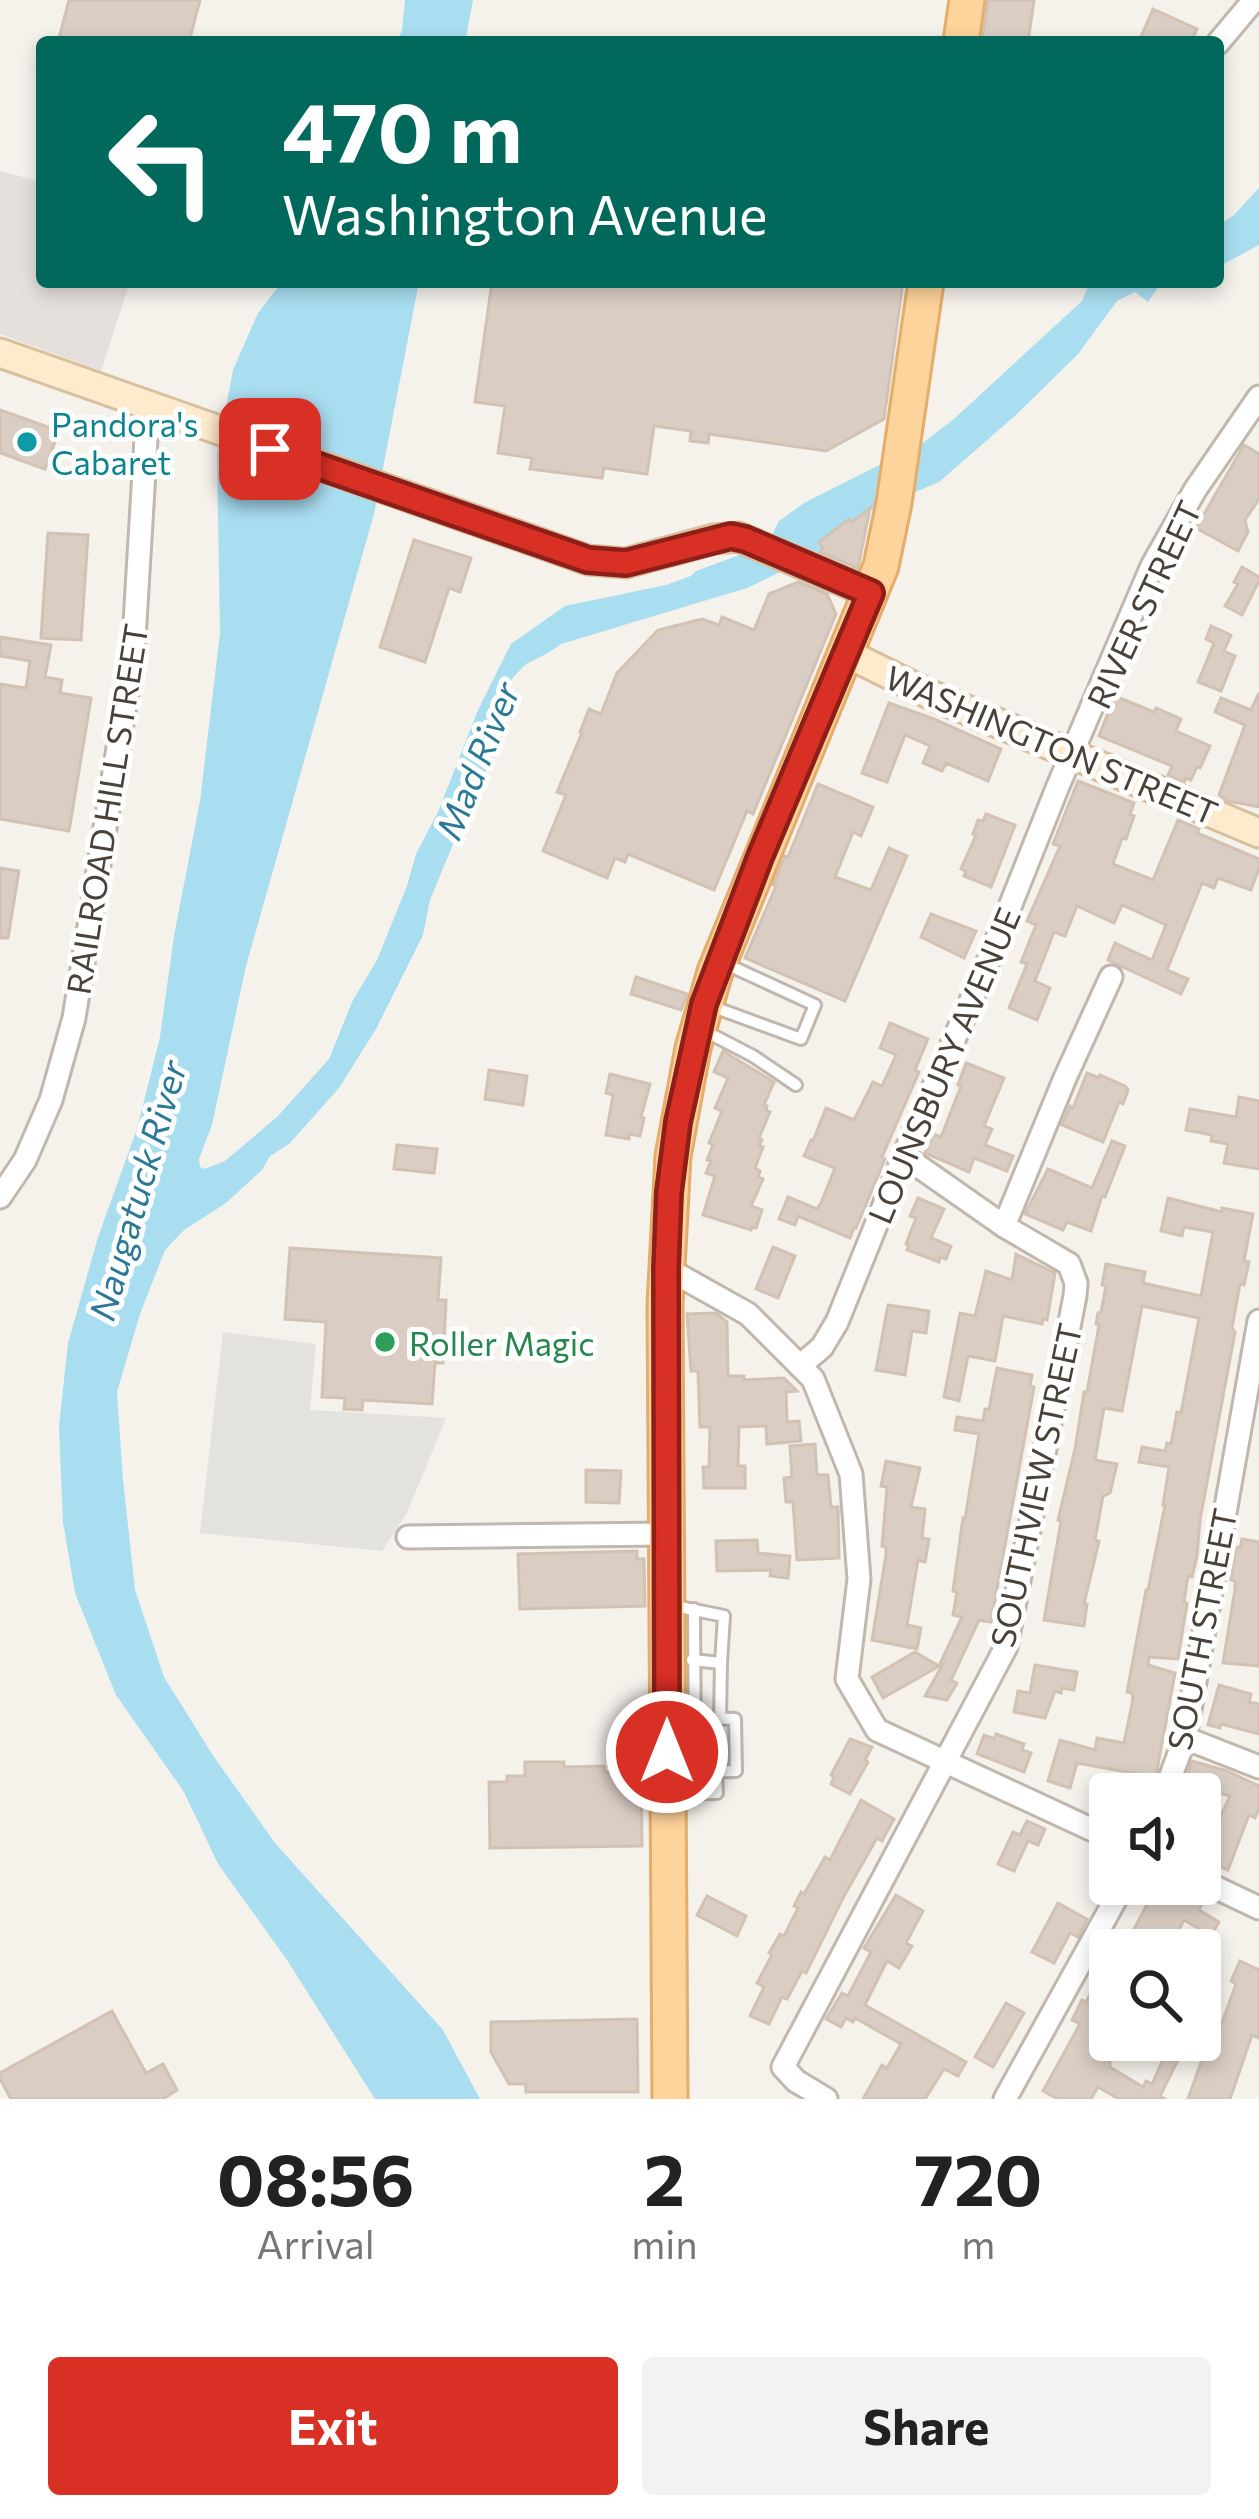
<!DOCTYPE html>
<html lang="en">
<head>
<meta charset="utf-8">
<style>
  :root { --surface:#fff; --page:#f2f2f2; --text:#222; --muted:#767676; --accent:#d93025 }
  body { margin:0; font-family:Commissioner,sans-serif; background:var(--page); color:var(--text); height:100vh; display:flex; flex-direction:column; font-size:45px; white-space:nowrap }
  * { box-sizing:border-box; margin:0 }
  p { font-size:39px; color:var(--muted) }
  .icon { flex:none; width:66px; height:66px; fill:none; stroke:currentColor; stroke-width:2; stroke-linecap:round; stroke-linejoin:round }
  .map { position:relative; height:2099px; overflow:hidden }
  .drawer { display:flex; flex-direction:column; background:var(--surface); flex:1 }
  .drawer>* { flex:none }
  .banner { position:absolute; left:36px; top:36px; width:1188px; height:252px; border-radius:12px; box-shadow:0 6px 18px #0003; background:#00695c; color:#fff; overflow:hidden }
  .fabs { position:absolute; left:1089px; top:1773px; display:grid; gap:24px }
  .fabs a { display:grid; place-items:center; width:132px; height:132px; border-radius:12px; background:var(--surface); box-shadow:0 6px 18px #0003; font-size:60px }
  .pin { position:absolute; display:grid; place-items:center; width:102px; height:102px; color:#fff; margin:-51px; border-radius:24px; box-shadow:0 6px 18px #0006 }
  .me { position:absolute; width:132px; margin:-66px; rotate:0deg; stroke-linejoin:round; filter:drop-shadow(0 0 9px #0008) }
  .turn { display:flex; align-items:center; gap:42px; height:252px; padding:0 48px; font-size:54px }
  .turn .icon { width:156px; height:156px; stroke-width:2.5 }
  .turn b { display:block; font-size:84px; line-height:102px }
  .eta { display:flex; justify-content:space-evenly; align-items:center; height:204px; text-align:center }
  .eta b { font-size:72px; font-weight:700; line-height:84px }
  .button { display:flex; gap:24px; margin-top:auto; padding:24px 48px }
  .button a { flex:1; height:138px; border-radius:12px; background:var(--accent); color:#fff; font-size:48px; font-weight:700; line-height:138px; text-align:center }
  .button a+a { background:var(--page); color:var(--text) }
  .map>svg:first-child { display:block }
</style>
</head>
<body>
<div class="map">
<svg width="1259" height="2099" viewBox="0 0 1259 2099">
  <rect width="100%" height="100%" fill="#f5f1eb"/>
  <path fill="#e5e0dc" d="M0,171L42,182V282H130L101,371L0,334Z"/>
  <path fill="#e4e2df" d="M223,1332L316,1344L310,1410L446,1418L407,1513L382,1551L200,1533Z"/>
  <g fill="#a9def1">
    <path d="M405,0H473L465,42H397L402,30Z"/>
    <path d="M1259,188V245L1218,267V225L1233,216Z"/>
    <path d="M282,282H419L374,514L246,966L212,1125L199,1159L200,1167L205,1169L225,1161L278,1116L329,1059L353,1000L377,960L407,886L416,854L438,812L478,710L511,644L565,606L666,585L691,576L696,571L742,554L771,537L779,521L804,503L923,443L954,419L1082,301L1090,282H1176L1159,286L1148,302L1135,292L1117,301L1078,354L1016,415L939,482L861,515L820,542L822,546L819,553L747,588L561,644L548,653L526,664L514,676L507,689L506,730L470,803L430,900L423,935L376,1029L339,1088L289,1144L270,1156L262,1170L226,1203L184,1230L165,1250L140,1314L117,1392L123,1480L135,1590L164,1677L212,1754L275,1843L443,2030L480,2099H375L287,1960L218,1864L184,1792L116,1695L75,1593L63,1522L59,1426L68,1343L98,1237L137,1129L160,1037L174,936L200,801L220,633L217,455L233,370L258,313Z"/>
  </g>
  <g fill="#dacec4" stroke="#d2c2b4" stroke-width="3">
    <path d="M69,0H200L189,42H58Z"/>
    <path d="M988,0H1034L1028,42H982Z"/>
    <path d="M1153,9L1197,29L1191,42H1152L1141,37Z"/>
    <path d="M492,282H903L884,419L826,451L709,434L708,443L690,441L691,431L654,426L647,474L604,468L602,478L530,469L532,458L498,453L505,406L475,402Z"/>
    <path d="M0,410L59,431L45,469L0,453Z"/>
    <path d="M1244,445L1259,454V499L1245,520L1248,532L1238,551L1196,528Z"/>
    <path d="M870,508L858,568L820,552L823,548L819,542L849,519L852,522Z"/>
    <path d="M48,533L88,535L81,640L41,638Z"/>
    <path d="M414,540L471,558L460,592L449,588L425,662L380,647Z"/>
    <path d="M1242,567L1259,577V581L1242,615L1225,606L1238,584L1234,582Z"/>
    <path d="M798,582L827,594L836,614L753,814L747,811L714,890L628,854L625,862L615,858L607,878L543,851L566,795L557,792L582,733L580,732L589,709L601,714L617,673L658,630L702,619L719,625L722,617L754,630L769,594Z"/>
    <path d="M1211,626L1231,635L1224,651L1235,656L1221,691L1198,682L1214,643L1206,639Z"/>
    <path d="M0,637L51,645L45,677L62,680L60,693L91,698L69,831L0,819V684L26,688L30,661L0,656Z"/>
    <path d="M1259,693V807L1228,801L1219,795L1245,725L1215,712L1221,698L1251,710Z"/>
    <path d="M1115,696L1154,712L1156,708L1181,719L1176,731L1210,746L1200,768L1197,767L1191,780L1186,778L1184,782L1168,775L1172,766L1099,736Z"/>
    <path d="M889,703L934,719L1001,749L988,781L946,763L942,771L923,763L930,746L905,735L887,782L862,773Z"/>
    <path d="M1078,781L1134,803L1130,815L1134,816L1126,839L1122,838L1113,864L1153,880L1178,820L1199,829L1197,833L1259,859V868L1251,890L1218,878L1214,888L1202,883L1167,970L1188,979L1181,994L1108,960L1115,943L1152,960L1166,925L1122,905L1114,923L1077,906L1065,936L1054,932L1035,981L1050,988L1037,1020L1009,1008L1027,964L1021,962L1036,925L1027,921L1060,846L1053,844Z"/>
    <path d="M818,784L873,807L861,836L853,832L835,877L871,890L889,848L907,856L845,1001L745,958L776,886L773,885L785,856L788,857Z"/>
    <path d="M986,814L1015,825L991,887L964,876L966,871L961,869L976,835L973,834L978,820L983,821Z"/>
    <path d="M0,868L19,871L8,938H0Z"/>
    <path d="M931,914L976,931L964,958L921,937Z"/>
    <path d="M636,977L687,994L681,1010L631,994Z"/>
    <path d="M890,1023L928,1039L915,1070L919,1072L882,1157L885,1159L856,1228H854L850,1238L798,1216L795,1225L779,1219L788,1197L817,1209L821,1203L835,1168L804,1156L811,1140L813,1141L826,1108L854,1120L873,1082L882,1086L896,1055L880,1048Z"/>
    <path d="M723,1051L774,1082L764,1105L767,1106L766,1110L770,1112L759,1138L762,1140L759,1146L763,1147L755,1168L760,1171L758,1177L763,1179L751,1206L762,1210L756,1228L752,1227L751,1230L703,1215L715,1176L706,1173L711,1161L707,1160L713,1145L709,1143L722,1111L715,1108L728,1078L714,1072Z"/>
    <path d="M966,1063L1004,1078L984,1126L992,1129L985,1145L1013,1156L1007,1171L974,1158L969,1172L925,1153L933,1134L941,1137L961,1086L958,1085Z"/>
    <path d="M489,1070L527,1076L523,1105L485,1099Z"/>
    <path d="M1087,1073L1099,1078L1100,1075L1125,1086L1128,1090L1123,1104L1119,1102L1103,1142L1062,1125L1070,1106L1073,1108Z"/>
    <path d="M610,1074L650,1084L641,1117L644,1118L640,1136L629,1134V1139L606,1135L613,1095L606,1093Z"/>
    <path d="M1239,1097L1259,1101V1169L1224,1163L1228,1144L1211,1141L1212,1135L1186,1130L1190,1109L1236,1117Z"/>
    <path d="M1112,1141L1125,1146L1105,1197L1102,1196L1091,1231L1067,1222L1063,1230L1025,1214L1048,1169L1092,1188Z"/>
    <path d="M397,1145L437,1149L434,1173L394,1169Z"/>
    <path d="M918,1198L944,1209L931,1238L951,1246L946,1259L940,1257L939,1262L907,1250L909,1245L906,1244L916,1218L910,1216Z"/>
    <path d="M1168,1198L1222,1212V1208L1253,1214L1244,1261L1249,1262L1244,1285L1240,1284L1232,1328L1235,1332L1200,1520L1197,1556L1192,1577L1188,1576L1184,1602L1187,1603L1178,1659L1149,1657L1148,1665L1175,1673L1157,1770L1154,1777L1077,1763L1070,1788L1048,1781L1060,1740L1095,1750L1097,1738L1124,1743L1133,1699L1132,1693L1127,1692L1146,1590H1148L1165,1505H1163L1169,1467L1139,1462L1142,1447L1165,1451L1167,1443L1171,1444L1177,1412L1181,1413L1199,1318L1142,1306L1122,1411L1104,1408L1095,1460L1117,1464L1110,1493L1103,1496L1095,1540L1099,1541L1084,1604H1087L1084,1626L1044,1620L1061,1521L1058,1520L1075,1449L1084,1392H1087L1099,1325L1096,1324L1098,1313L1101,1312L1106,1286L1102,1285L1106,1264L1145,1272L1143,1283L1201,1296L1213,1232L1184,1227L1182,1236L1161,1231Z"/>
    <path d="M773,1247L795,1256L778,1298L756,1289Z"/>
    <path d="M290,1248L441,1258L438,1300H446L443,1363H435L432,1404L363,1400L362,1410L344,1409L345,1398L322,1397L326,1322L285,1319Z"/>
    <path d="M1016,1254L1055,1273L1047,1320L1043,1319L1042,1324L1003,1316L995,1361L968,1356L959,1401L944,1397L960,1313L975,1316L986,1271L1012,1280Z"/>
    <path d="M888,1305L929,1311L926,1333L912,1331L905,1375L876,1370Z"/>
    <path d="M716,1313L727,1322L728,1376H744V1380L784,1378L797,1391L786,1392L787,1422L799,1421L801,1441L767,1444L766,1426L739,1427L738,1466H745V1488H704L703,1467H709L710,1427H700L698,1371H691L687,1314Z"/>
    <path d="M997,1368L1032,1375L1030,1386L1034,1387L991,1622L979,1620L951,1680L957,1683L947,1700L925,1696L943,1664L883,1698L872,1677L915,1652L939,1666L962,1617L953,1615L957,1592L953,1591L963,1518L965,1519L979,1434L955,1430L957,1417L983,1421L985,1409H989Z"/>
    <path d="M815,1444L817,1475H828L831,1507H838L839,1558L797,1560L793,1502H786L784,1478L792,1477L790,1446Z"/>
    <path d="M886,1461L920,1468L911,1507L925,1509L922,1538L929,1539L925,1562L918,1560L907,1625L921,1628L917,1649L872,1640L886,1555V1547L882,1546L887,1487L881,1486Z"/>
    <path d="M586,1470L621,1471L619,1503L586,1502Z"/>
    <path d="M1242,1539L1259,1542V1666L1223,1663L1235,1589V1581L1231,1580L1236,1547L1240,1548Z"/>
    <path d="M757,1540L758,1553L790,1556L788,1578L770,1576L771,1570L717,1571L716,1541Z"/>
    <path d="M637,1551V1559H644L645,1606L520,1609L518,1554Z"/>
    <path d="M1035,1665L1077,1672L1074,1690L1062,1688L1061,1693L1055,1691L1045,1718L1014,1712L1018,1691L1030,1693Z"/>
    <path d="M1219,1685L1251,1694L1249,1702L1259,1704V1734L1221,1724L1220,1728L1208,1725Z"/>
    <path d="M996,1734L1024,1744L1022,1750L1031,1753L1024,1772L977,1754L984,1735L994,1739Z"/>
    <path d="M850,1739L872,1747L865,1760L868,1762L850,1794L831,1784L834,1777L831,1775Z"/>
    <path d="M1192,1761L1227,1771L1259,1786V1809L1255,1818L1249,1815L1228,1870L1200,1858V1819L1216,1826L1230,1796L1185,1783Z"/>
    <path d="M525,1762H564V1767L604,1766L605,1772H636L637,1779H641L642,1846L490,1848L489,1782H507V1776H525Z"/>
    <path d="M861,1800L894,1819L882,1841L877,1838L843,1898L806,1973L802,1971L787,1999L782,1997L769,2024L750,2016L764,1987L757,1983L772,1955L769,1953L780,1934L784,1936L798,1908L794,1906L801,1892L804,1894L825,1857L830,1860Z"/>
    <path d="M1027,1821L1045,1829L1038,1845L1028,1841L1014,1871L998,1864L1013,1832L1020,1835Z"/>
    <path d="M1154,1884H1176L1204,1899L1199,1910L1219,1922L1211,1936L1184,1920L1168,1950H1123L1151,1897L1149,1895Z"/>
    <path d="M896,1895L923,1911L906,1943L912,1946L899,1968L887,1961L865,2005L966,2062L958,2076L944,2069L925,2099H863L882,2065L887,2068L901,2044L855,2018L853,2022L846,2018L841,2027L826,2019L842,1993L848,1996L871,1952L864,1948Z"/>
    <path d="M707,1896L746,1916L737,1936L697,1915Z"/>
    <path d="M1058,1903L1087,1919L1078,1937L1070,1933L1054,1963L1032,1952Z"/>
    <path d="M1110,1958V2040H1117L1110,2054V2067L1143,2087L1146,2081L1152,2084L1165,2055L1139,2040H1188L1160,2096L1165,2099H1119L1098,2087L1091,2099H1058L1043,2091L1080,2024L1072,2020L1082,2000L1086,2002Z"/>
    <path d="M1240,1961L1259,1970V2038L1252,2035L1230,2099H1188L1209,2040L1215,2042L1236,1984L1231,1981Z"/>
    <path d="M1006,2003L1024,2013L993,2067L975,2057Z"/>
    <path d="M112,2011L146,2073L163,2064L177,2090L163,2099H11L0,2079V2073Z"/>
    <path d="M637,2019L638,2092H526V2084H509L491,2052V2022Z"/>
  </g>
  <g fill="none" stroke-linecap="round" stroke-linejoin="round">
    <defs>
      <g id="service">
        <path d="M708,1005L801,1039L815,1005L726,964"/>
        <path d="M701,1029L753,1056L796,1085"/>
        <path d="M670,1605L724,1616L721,1663L692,1660"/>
        <path d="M670,1718C692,1718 714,1718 735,1719L736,1771L695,1772L694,1609"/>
        <path d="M714,1719L715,1740"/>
        <path d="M720,1719L721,1663"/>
        <path d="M675,1794L717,1793L715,1755"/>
      </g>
      <g id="minor">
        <path d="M1218,43L1254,0"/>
        <path d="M0,1197L25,1160L51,1100L74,1018L133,656L148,405"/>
        <path d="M1004,1226L1065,1078L1111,977"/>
        <path d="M666,1268L748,1314L813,1379L851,1474L859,1579L847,1679L877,1730L1110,1838"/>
        <path d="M800,1366L822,1347L837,1322L907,1148L989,959L1058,786L1152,566L1195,490L1259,397"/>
        <path d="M408,1537L667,1534"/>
        <path d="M1185,1738L1259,1767"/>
        <path d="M1164,1794L1185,1738L1259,1321"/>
        <path d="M1200,1880L1259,1908"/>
        <path d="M826,2099L796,2081L783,2067L1006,1647L1075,1296L1076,1283L1069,1264L1004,1226L904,1156"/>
        <path d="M1005,2099L1124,1884"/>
      </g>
      <g id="secondary">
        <path d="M0,353L588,560L626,563L714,539L738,537L871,593"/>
        <path d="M846,653L931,695L1259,833"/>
      </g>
      <g id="primary">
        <path d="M961,42L967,0"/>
        <path d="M670,2099L665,1304L673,1156L693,1048L715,972L881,566L894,503L926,282"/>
      </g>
    </defs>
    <use href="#service" stroke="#c1b7ae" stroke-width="16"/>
    <use href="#minor" stroke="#c1b7ae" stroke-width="27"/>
    <use href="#secondary" stroke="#d8c09e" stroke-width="33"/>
    <use href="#primary" stroke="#e4ad6b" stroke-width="39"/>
    <use href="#service" stroke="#fff" stroke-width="10"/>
    <use href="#minor" stroke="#fff" stroke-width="21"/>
    <use href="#secondary" stroke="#feeacc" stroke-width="27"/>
    <use href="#primary" stroke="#fed39c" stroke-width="33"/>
  </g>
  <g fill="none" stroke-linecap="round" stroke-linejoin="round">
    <defs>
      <path id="route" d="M270,449L588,560L626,563L731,536L745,539L871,593L760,857L704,1004L678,1122L669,1192L666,1268L667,1752"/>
    </defs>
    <use href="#route" stroke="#8d1f18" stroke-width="30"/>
    <use href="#route" stroke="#d93025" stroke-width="21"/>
  </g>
  <circle fill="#0f9aa8" stroke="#fff" stroke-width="4.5" cx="27" cy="442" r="12"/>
  <circle fill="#2e9e5b" stroke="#fff" stroke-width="4.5" cx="385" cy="1342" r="12"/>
  <g text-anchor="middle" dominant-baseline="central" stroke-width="10" stroke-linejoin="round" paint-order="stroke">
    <g font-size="33" fill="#0d838f" stroke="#fff" text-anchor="start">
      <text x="51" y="423">Pandora's<tspan x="51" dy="38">Cabaret</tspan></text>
    </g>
    <g font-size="33" fill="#4a4139" stroke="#fff">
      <text transform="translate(1143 604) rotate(-65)">RIVER STREET</text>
      <text transform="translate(1052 744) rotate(23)">WASHINGTON STREET</text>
      <text transform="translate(106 809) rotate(-81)">RAILROAD HILL STREET</text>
      <text transform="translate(943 1065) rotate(-67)">LOUNSBURY AVENUE</text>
      <text transform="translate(1035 1485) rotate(-78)">SOUTHVIEW STREET</text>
      <text transform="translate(1201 1629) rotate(-79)">SOUTH STREET</text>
    </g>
    <g font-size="33" fill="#27864d" stroke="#fff" text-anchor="start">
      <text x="409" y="1342">Roller Magic</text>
    </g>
    <g font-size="36" font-style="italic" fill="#2b7996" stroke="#fff">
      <text transform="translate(476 760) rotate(-68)">Mad River</text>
      <text transform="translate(136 1190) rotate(-74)">Naugatuck River</text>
    </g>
  </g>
</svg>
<div class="fabs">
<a><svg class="icon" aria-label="sound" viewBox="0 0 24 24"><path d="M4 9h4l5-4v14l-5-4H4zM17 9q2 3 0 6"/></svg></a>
<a><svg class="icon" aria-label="search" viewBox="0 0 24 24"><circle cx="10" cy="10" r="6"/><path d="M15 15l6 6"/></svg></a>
</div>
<div class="pin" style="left:270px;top:449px;background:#d93025"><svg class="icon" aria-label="arrive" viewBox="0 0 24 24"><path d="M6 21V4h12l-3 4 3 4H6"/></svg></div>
<svg class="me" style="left:667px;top:1752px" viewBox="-20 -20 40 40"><circle r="17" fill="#d93025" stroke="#fff" stroke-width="3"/><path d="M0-11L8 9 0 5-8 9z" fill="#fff"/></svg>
<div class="banner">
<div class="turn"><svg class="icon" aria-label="left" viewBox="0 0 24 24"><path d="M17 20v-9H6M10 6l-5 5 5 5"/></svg><div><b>470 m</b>Washington Avenue</div></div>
</div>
</div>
<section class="drawer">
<div class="eta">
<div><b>08:56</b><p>Arrival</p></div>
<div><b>2</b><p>min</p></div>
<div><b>720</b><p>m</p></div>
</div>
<div class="button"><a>Exit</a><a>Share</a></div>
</section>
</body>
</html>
